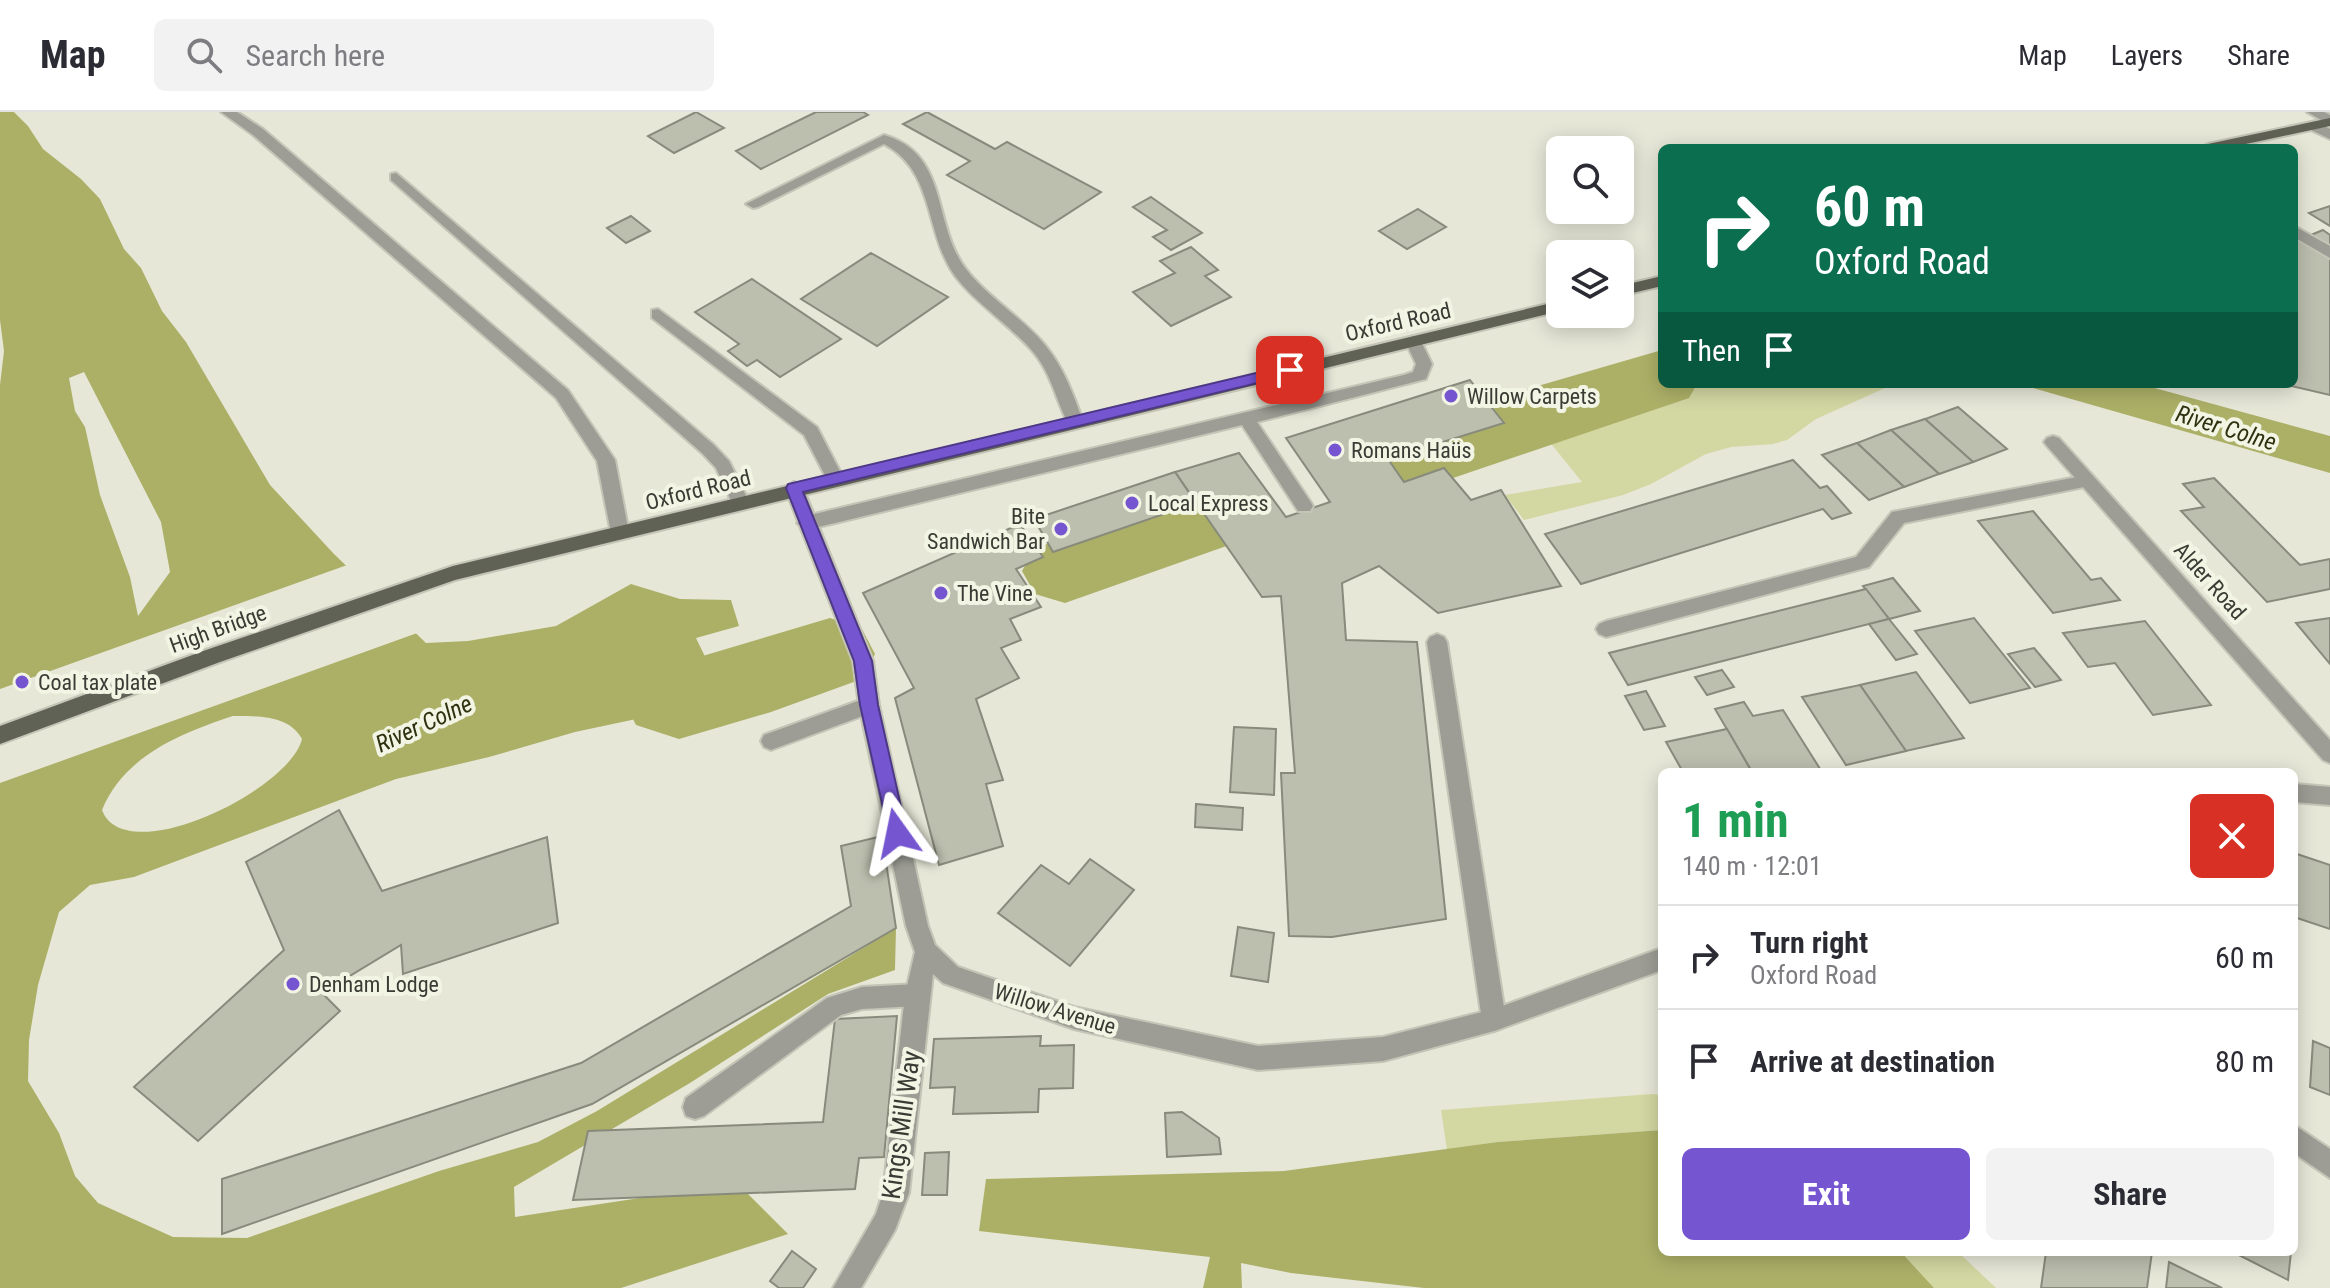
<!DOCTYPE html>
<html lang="en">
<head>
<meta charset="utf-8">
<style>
  :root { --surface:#fff; --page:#f2f2f3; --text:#2b2b33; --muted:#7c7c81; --line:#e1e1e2; --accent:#7656d0 }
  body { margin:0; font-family:"Roboto Condensed",sans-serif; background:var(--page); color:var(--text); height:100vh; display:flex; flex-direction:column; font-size:30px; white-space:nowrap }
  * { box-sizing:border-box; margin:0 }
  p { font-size:26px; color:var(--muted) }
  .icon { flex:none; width:44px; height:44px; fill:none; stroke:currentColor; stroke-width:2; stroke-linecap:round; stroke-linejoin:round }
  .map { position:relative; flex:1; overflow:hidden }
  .drawer { position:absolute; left:1658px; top:656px; width:640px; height:488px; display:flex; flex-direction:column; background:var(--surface); border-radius:12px; box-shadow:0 4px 20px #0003 }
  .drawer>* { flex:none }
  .banner { position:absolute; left:1658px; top:32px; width:640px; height:244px; border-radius:12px; box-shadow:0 4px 20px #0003; background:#0b6e4f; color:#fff; overflow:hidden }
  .controls { position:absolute; left:1546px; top:24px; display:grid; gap:16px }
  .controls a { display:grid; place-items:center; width:88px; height:88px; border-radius:12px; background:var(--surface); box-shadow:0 4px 20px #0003; font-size:40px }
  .pin { position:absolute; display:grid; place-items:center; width:68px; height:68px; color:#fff; margin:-34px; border-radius:16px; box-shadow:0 4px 12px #0006 }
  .me { position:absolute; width:88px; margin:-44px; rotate:348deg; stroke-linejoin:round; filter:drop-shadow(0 0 6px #0008) }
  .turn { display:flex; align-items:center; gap:28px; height:168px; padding:0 24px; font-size:36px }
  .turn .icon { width:104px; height:104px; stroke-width:2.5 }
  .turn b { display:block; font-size:56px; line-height:68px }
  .then { display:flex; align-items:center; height:76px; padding:0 24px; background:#0003; gap:16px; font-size:30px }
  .round { display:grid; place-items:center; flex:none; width:84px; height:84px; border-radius:12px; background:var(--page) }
  .summary { display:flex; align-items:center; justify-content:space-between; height:136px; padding:0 24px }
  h1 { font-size:48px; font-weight:700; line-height:60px; color:#1e9e55 }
  .button { display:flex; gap:16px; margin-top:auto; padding:16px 24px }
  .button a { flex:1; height:92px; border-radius:12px; background:var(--accent); color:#fff; font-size:32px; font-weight:700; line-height:92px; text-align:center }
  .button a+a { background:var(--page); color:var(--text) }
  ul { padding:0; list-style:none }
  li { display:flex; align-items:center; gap:24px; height:104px; padding:0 24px; border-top:2px solid var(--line) }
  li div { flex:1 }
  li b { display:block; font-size:30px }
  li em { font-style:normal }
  header { display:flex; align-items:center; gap:48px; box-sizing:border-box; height:112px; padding:0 40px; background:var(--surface); border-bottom:2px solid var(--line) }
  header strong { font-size:38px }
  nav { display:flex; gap:44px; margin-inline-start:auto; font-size:28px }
  .search { width:560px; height:72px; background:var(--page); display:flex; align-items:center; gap:20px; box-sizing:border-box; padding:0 28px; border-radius:12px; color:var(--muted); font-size:30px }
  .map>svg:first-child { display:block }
</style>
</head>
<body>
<header>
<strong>Map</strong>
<div class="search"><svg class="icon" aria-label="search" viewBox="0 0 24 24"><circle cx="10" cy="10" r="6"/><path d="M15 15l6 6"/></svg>Search here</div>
<nav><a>Map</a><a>Layers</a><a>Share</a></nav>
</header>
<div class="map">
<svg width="2330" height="1176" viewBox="0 0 2330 1176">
  <rect width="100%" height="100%" fill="#e6e7d7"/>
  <g fill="#d3d7a2">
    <path d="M1703,272H1894L1816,307L1787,328L1773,332L1731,335L1706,342L1651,372L1623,383L1524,408L1505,383L1582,370L1540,318Z"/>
    <path d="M1652,982L1662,983V1018L1498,1030L1447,1038L1441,998Z"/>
    <path d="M1901,1140H1958L1996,1176H1934Z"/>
  </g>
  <g fill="#acb067" fill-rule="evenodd">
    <path d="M0,0H14L28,14L43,37L81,67L100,87L124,137L141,156L162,199L186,230L270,373L334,442L426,531L468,529L556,514L631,472L680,487L731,488L739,514L696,526L710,555L782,538L797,575L685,618L641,606L575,620L489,645L396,667L134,765L90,773L59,800L38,873L29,928L28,969L59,1021L75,1064L98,1091L173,1125L247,1126L439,1059L538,1030L597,999L896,816L895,858L828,882L690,971L514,1075L515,1105L666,1082L747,1081L788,1122L621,1176H0V273L4,239L0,208ZM84,260L161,410L170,460L138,504L130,465L100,383L85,315L75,299L69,266ZM233,604C258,604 289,603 302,627C290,678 125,759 102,698C124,644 181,621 233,604Z"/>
    <path d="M1662,238V272H1703L1540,318L1510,282Z"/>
    <path d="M2019,272H2140L2330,324V361Z"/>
    <path d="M1662,1018V1140H1901L1934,1176H1424L1291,1161L1241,1151L1242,1176H1203L1210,1145L979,1119L986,1067L1284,1059L1498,1030Z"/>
  </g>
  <path fill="#e6e7d7" d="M350,452L420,520L0,671V577Z"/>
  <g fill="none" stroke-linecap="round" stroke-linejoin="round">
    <g fill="#acb067" fill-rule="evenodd">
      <path d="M1662,243V272H1697L1689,286L1400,384L1372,375L1360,355L1372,335Z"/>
      <path d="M1206,378L1235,387L1247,409L1235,431L1065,491L1035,482L1022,459L1035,436Z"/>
      <path d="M830,506L862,517L875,542L862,567L771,600L679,627L636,613L622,586L636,559L668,548L679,551Z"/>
    </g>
  </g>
  <g fill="#bcbeae" stroke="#888a7b" stroke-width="2">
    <path d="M696,0L724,16L674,41L648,24Z"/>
    <path d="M816,0H863L868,3L761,57L736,39Z"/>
    <path d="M927,0L995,37L1007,30L1101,80L1044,117L947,63L970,49L903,12Z"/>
    <path d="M1151,85L1202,121L1171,138L1153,125L1167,118L1133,95Z"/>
    <path d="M2330,94V114L2309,101Z"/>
    <path d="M1418,97L1446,115L1407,137L1379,119Z"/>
    <path d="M631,104L650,119L626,131L607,116Z"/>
    <path d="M2323,118L2330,123V283L2283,272H2294V130Z"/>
    <path d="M1191,135L1218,158L1205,164L1231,185L1171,214L1133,180L1175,161L1160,149Z"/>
    <path d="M871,141L948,185L877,234L801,187Z"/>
    <path d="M752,167L841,227L780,265L757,248L747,254L728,239L739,232L695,200Z"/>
    <path d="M1470,268L1504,311L1388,347L1404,370L1444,356L1471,388L1501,378L1561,474L1438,501L1379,454L1342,471L1346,528L1417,530L1446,807L1332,825L1289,824L1281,661H1295L1281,484L1262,485L1175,360L1239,341L1286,405L1330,390L1286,326Z"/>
    <path d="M1958,295L2007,337L1973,350L1925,307Z"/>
    <path d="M1925,307L1973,350L1939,362L1891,318Z"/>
    <path d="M1891,318L1939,362L1904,375L1857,331Z"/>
    <path d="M1857,331L1904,375L1869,388L1822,343Z"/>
    <path d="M1793,348L1820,376L1827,374L1851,401L1832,407L1823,397L1581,472L1545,422Z"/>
    <path d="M1175,360L1196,391L1053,440L1034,407Z"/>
    <path d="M2214,366L2300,453L2330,447V477L2267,490L2181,399L2204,395L2183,372Z"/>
    <path d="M2033,399L2091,468L2101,466L2120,488L2053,501L1978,409Z"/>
    <path d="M1020,412L1043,445L1016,457L1041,495L1010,507L1021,528L1001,536L1019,566L976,587L1003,668L986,672L1003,734L939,753L895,586L914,576L863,481Z"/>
    <path d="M1893,466L1920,499L1889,507L1863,474Z"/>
    <path d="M1866,477L1889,507L1628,573L1609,541Z"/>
    <path d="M1974,506L2030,576L1970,591L1915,519Z"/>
    <path d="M2330,506V552L2296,511Z"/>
    <path d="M1889,507L1917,542L1896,548L1869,512Z"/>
    <path d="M2145,509L2211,593L2153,603L2115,551L2088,555L2063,521Z"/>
    <path d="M2034,536L2061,568L2035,575L2008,542Z"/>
    <path d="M1722,558L1734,575L1707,583L1695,565Z"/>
    <path d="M1916,560L1964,626L1906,639L1860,573Z"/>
    <path d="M1860,573L1906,639L1846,653L1802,585Z"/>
    <path d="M1646,579L1665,614L1644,618L1625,584Z"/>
    <path d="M1744,590L1753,604L1783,598L1822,660H1752L1715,597Z"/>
    <path d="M1234,615L1276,617L1274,683L1230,680Z"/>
    <path d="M1727,617L1752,660H1683L1666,630Z"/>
    <path d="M1196,692L1243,696L1242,718L1195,715Z"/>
    <path d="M339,698L382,779L547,725L558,811L403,862L401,833L322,881L340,899L198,1029L134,975L284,838L246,750Z"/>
    <path d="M882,724L896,816L592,992L222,1122V1067L581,951L851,794L841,734Z"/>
    <path d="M2294,741L2330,753V817L2297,806Z"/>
    <path d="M1090,747L1134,778L1070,854L998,801L1041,753L1069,772Z"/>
    <path d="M1238,815L1274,821L1268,870L1231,864Z"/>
    <path d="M897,904L884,1045L859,1046L855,1077L573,1088L588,1019L823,1010L835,907Z"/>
    <path d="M1041,924L1040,934L1074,933L1073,976L1039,977L1038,1000L953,1002L955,975L930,976L934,927Z"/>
    <path d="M2313,929L2330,936V983L2310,975Z"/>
    <path d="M1182,1000L1219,1026L1221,1042L1167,1045L1165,1001Z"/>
    <path d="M949,1040L947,1083H922L925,1041Z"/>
    <path d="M792,1139L816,1157L803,1176H779L770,1169Z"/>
    <path d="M2046,1140H2152L2147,1176H2041Z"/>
    <path d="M2233,1140H2291L2288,1168Z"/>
    <path d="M2169,1150L2222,1176H2166Z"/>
  </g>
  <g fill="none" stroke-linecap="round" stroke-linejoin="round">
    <defs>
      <g id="service">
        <path d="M221,0H237L263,17L568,278L615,348L629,421L626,426H614L611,421L597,349L556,286L253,23Z"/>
        <path d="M2307,0H2324L2330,3V13Z"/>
        <path d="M884,23C950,42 932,113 966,157C988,186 1022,205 1045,233C1064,256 1073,282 1083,309L1081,313H1069C1056,289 1052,263 1034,241C1012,214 969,187 951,158C925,115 933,58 884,32L758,95L753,96L746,92Z"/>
        <path d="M396,61L714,333L729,349L749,390L746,395H734L716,356L702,341L391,68V62Z"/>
        <path d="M2294,114L2330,134V146L2294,125Z"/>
        <path d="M658,197L817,315L844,367L841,371H829L804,323L652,206V198Z"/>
        <path d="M1413,224L1419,225L1432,252L1426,267L1257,310L1310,389L1313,394L1310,399H1298L1242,313L806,418L797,411L806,404L1404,263L1413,260L1416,252L1405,229Z"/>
        <path d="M2088,363L2097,369L2094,373L1904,411L1869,455L1606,525L1599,522L1596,517L1599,512L1606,509L1856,445L1892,400Z"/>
        <path d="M1437,522L1444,525L1447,530L1506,908L1502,916L1494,919L1486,916L1482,908L1427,530L1430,525Z"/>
        <path d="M869,585L876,587L879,593L876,599L771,638L764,635L761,629L764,623Z"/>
        <path d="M917,872L925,875L929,883L925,891L917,894L862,897L841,903L704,1004L695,1007L686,1004L683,995L686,986L827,886L862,875Z"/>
      </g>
      <g id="minor">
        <path d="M2309,11H2319L2330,17V27L2309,17Z"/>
        <path d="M2053,324L2059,326L2330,628V651L2323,648L2047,334L2044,330L2047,326Z"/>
        <path d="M794,370L803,376L873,549L879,593L928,814L935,833L958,855L1074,895L1258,934L1383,925L1494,897L1662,836V858L1494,919L1383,949L1258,958L1074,917L943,871L933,862L909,1081L895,1118L861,1176H833L876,1102L883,1081L905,883L915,840L906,814L859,593L853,549L785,376Z"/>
        <path d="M2294,672L2330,675V693L2294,690Z"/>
        <path d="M2294,1013L2330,1037V1066L2294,1041Z"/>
      </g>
      <g id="primary">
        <path d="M2330,6V14L2227,36H2201L2208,32Z"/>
        <path d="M1662,164V174L1620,184V174Z"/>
        <path d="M1560,189V199L455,468L220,550L0,632V614L206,538L453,454Z"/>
      </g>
    </defs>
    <use href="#service" stroke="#c4c5b6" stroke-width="4"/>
    <use href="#minor" stroke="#c4c5b6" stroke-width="4"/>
    <use href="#primary" stroke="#c4c5b6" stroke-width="4"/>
    <use href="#service" fill="#9d9d96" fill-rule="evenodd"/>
    <use href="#minor" fill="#9d9d96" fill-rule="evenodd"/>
    <use href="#primary" fill="#616256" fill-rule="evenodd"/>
  </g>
  <path fill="#7656d0" stroke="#4d3887" stroke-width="2" d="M1290,253L1295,255V262L803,380L872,549L878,593L907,721L904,727L897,730L890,727L860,593L854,549L786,376L788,372Z"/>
  <g fill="#7656d0" stroke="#f3f5e4" stroke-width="3">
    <circle cx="1451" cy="284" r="8"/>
    <circle cx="1335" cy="338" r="8"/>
    <circle cx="1132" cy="391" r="8"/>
    <circle cx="1061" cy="417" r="8"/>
    <circle cx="941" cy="481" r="8"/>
    <circle cx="22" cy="570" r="8"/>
    <circle cx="293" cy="872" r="8"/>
  </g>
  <g text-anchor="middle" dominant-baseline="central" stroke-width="8" stroke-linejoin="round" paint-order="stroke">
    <g font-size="22" fill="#3a3b34" stroke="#f3f5e4">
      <text transform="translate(1398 210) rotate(-13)">Oxford Road</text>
      <text transform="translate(698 378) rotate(-14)">Oxford Road</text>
      <text transform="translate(2210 469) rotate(48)">Alder Road</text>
      <text transform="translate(218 517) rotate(-20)">High Bridge</text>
      <text transform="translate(1055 897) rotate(17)">Willow Avenue</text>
    </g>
    <g font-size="22" fill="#3a3b34" stroke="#f3f5e4" text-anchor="start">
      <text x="1467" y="284">Willow Carpets</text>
      <text x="1351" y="338">Romans Haüs</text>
      <text x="1148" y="391">Local Express</text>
      <text x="1045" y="404" text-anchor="end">Bite<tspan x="1045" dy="25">Sandwich Bar</tspan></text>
      <text x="957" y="481">The Vine</text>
      <text x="38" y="570">Coal tax plate</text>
      <text x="309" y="872">Denham Lodge</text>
    </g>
    <g font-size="24" font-style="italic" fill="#2f3110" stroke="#f3f5e4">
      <text transform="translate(2226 316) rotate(17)">River Colne</text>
      <text transform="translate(424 612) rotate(-25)">River Colne</text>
    </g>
    <g font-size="26" fill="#3a3b34" stroke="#f3f5e4">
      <text transform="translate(901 1013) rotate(-82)">Kings Mill Way</text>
    </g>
  </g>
</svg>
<div class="controls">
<a><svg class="icon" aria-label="search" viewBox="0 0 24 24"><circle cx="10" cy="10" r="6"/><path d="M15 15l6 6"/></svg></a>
<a><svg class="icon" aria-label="layers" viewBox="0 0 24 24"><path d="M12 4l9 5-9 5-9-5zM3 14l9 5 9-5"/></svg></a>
</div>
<div class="pin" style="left:1290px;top:258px;background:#d93025"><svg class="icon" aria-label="arrive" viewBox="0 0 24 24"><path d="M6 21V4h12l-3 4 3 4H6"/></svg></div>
<svg class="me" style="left:897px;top:721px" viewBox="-20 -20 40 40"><path d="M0-17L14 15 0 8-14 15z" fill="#7656d0" stroke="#fff" stroke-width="4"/></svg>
<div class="banner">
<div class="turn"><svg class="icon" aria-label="right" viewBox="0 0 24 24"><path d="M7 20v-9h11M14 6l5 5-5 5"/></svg><div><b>60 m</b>Oxford Road</div></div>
<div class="then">Then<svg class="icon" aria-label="arrive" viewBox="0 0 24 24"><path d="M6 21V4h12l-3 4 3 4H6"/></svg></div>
</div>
<section class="drawer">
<div class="summary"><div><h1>1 min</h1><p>140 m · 12:01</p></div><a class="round" style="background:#d93025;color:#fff"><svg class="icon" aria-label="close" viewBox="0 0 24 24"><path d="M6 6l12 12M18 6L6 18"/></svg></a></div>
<ul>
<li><svg class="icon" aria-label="right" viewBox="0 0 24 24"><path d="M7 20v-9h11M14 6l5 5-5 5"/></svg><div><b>Turn right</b><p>Oxford Road</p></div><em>60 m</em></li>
<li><svg class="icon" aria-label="arrive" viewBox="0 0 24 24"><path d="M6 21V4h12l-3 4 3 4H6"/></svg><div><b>Arrive at destination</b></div><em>80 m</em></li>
</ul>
<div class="button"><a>Exit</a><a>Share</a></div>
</section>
</div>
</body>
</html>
